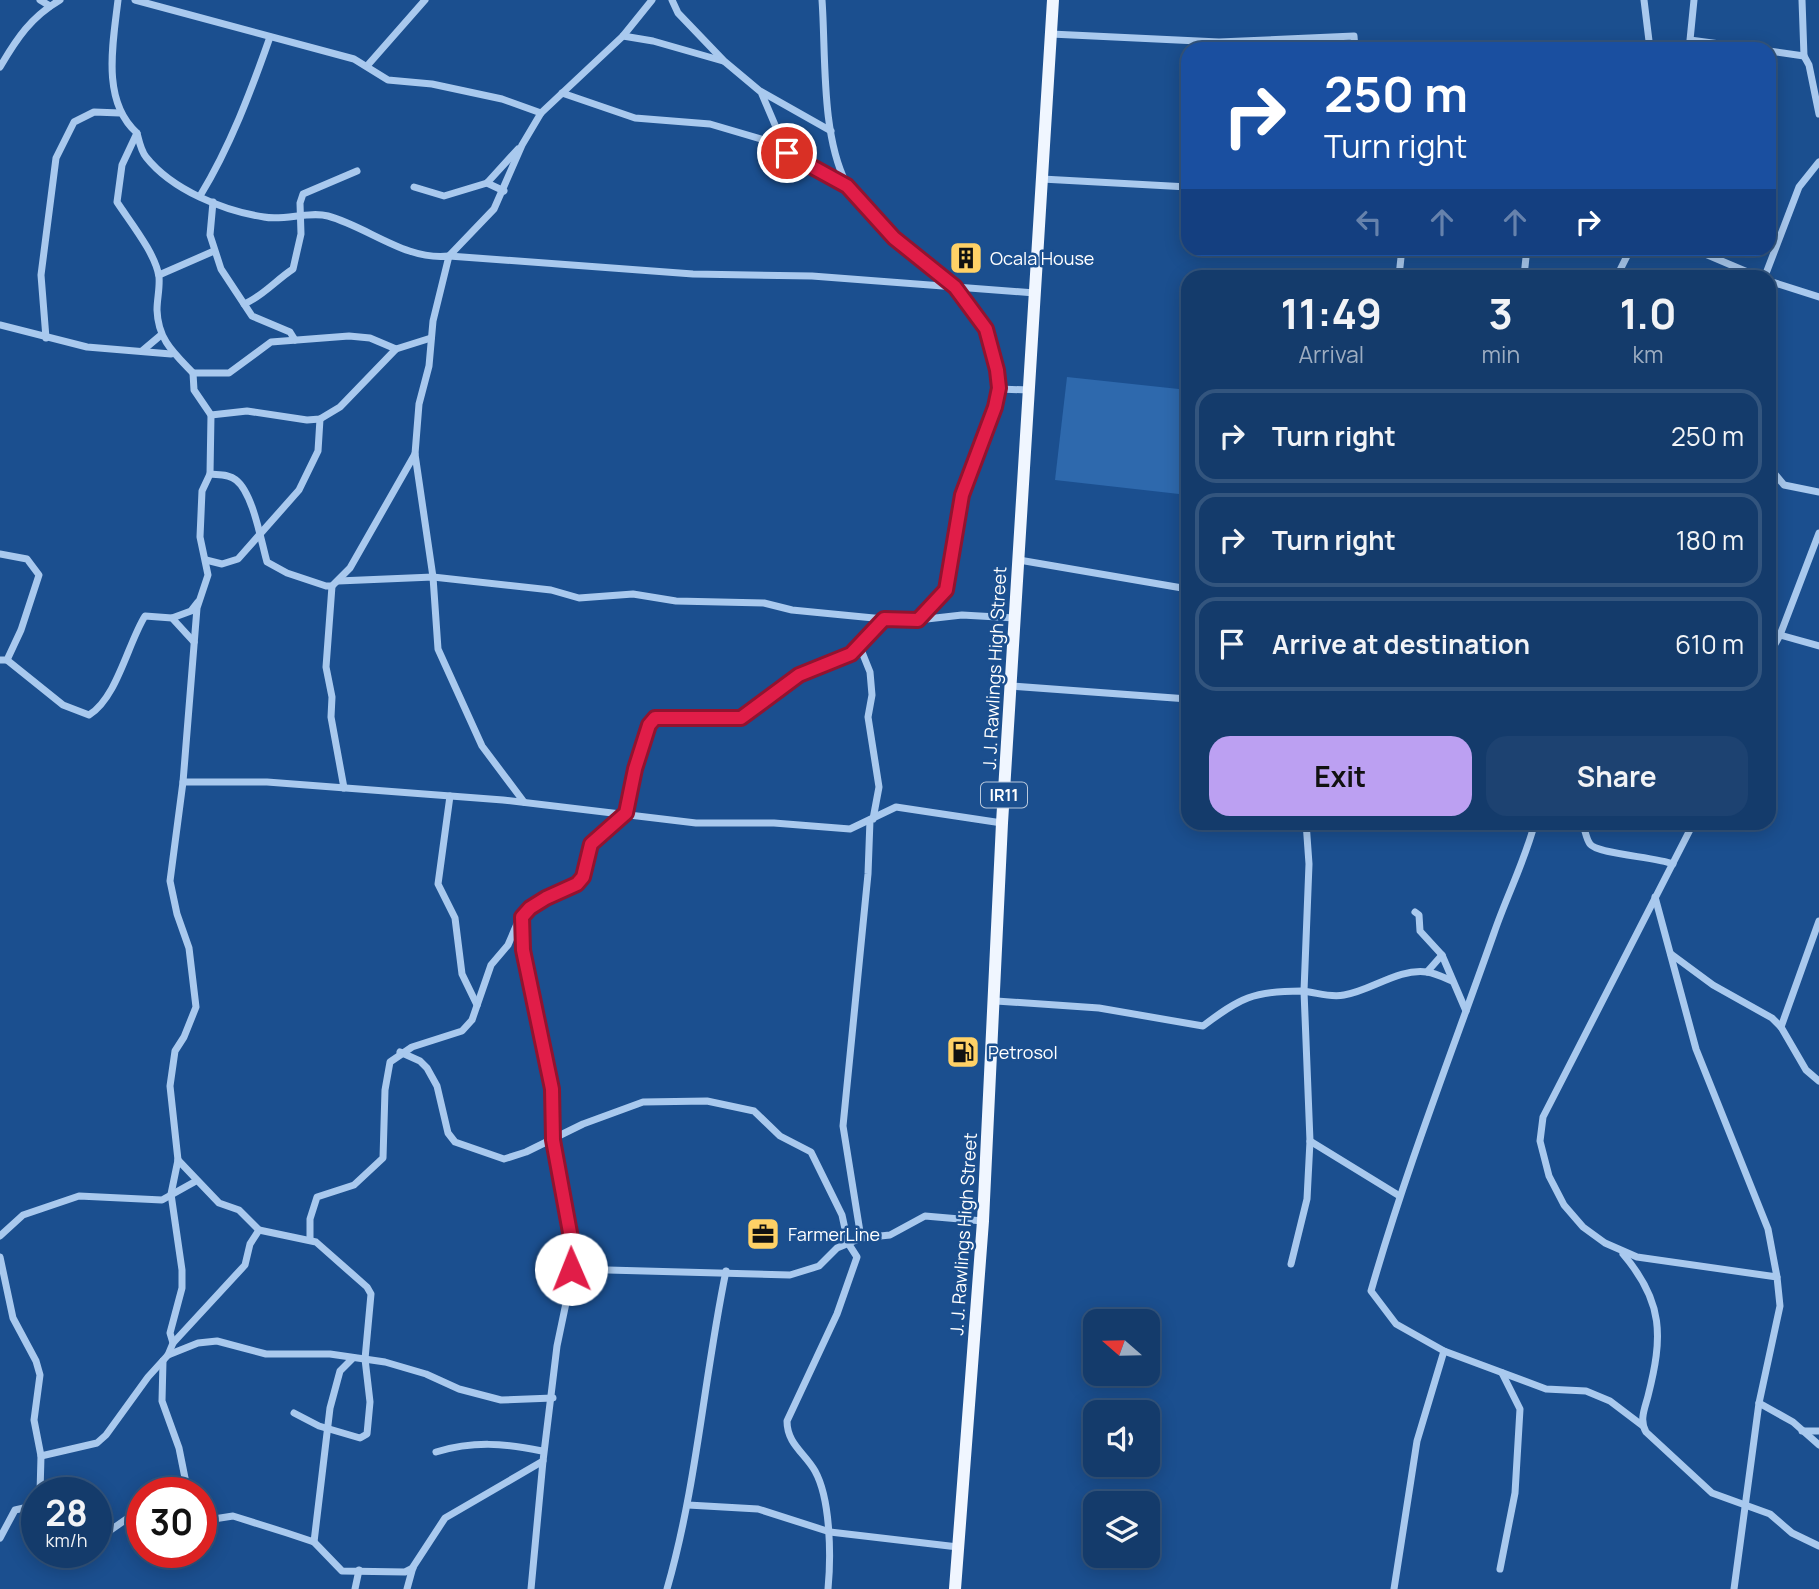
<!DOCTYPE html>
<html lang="en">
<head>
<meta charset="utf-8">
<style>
  :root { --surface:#143b6b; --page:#1d4271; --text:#f1f3f6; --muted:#9dadc1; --line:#33557e; --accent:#bca0f2 }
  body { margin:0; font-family:Manrope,sans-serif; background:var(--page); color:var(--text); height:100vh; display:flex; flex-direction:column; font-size:26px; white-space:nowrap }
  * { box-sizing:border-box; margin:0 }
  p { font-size:23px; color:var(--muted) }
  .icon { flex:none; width:38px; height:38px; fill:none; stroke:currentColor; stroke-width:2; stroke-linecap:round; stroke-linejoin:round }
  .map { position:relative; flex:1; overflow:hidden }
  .details { position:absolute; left:1181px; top:270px; width:595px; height:560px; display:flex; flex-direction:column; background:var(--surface); border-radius:21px; box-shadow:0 4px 18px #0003,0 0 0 2px var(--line) }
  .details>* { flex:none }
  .hud { position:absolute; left:1181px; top:42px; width:595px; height:214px; border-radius:21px; box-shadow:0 4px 18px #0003,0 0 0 2px var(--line); background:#1a4fa0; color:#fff; overflow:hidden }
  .needle { width:46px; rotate:290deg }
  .controls { position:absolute; left:1083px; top:1309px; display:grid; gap:14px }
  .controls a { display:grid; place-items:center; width:77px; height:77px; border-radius:14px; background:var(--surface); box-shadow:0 4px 18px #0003,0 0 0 2px var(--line); font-size:35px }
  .speed { position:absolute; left:21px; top:1477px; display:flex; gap:14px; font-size:35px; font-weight:700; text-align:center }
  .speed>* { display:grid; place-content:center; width:91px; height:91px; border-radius:50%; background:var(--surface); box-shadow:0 4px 18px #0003,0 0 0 2px var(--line); line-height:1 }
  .speed small { font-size:18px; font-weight:400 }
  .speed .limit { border:10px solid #d22; background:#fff; color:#111 }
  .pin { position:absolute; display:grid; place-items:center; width:60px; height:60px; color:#fff; margin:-30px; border:4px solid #fff; border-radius:50%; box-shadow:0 2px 7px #0007 }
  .me { position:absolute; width:77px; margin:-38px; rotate:359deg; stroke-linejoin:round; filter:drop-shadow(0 0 5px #0008) }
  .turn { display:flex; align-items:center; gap:24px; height:147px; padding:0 28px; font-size:32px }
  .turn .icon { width:91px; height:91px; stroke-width:2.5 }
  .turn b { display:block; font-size:49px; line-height:60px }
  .lanes { display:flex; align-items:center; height:66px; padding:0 28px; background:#0003; justify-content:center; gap:35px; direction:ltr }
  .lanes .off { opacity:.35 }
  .eta { display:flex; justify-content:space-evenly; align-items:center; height:119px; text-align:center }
  .eta b { font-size:42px; font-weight:700; line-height:49px }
  .primary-button { display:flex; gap:14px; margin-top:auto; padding:14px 28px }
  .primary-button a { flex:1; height:80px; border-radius:21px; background:var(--accent); color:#111; font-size:28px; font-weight:700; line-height:80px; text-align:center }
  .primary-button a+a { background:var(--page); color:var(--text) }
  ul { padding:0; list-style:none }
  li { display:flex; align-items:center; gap:21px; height:94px; margin:0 14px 10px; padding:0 14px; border:4px solid var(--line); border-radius:21px }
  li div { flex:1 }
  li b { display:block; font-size:26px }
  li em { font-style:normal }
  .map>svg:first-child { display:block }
</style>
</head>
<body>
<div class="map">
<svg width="1819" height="1589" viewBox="0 0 1819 1589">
  <rect width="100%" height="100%" fill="#1b4f8f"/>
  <path fill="#2e69ad" d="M1067,377L1188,390V495L1055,480Z"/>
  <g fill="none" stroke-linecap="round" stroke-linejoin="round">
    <g stroke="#a9c9ee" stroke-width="7">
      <path d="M40,0L50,6"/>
      <path d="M135,0L354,59L388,80L432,84L502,99L541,113"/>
      <path d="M672,0L678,13L724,61L761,92L787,153L847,185"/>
      <path d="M822,0C826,56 821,133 846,183C882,253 970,269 992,353C996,365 999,377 998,389C995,423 971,461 962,495C956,523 958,563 946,589C941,600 926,611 918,620"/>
      <path d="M1644,0L1650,49"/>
      <path d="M1694,0L1690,40L1757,49"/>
      <path d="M1802,0L1804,56L1809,65L1819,114"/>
      <path d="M1051,34L1219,42L1354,36L1355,49"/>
      <path d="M623,36L653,41L723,61"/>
      <path d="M1769,51L1804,56"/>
      <path d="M367,66L425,0"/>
      <path d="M0,67C17,38 31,17 60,0"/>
      <path d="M762,92L831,131"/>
      <path d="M562,93L635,118L710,124L781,145"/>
      <path d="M137,133C139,141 141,151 146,157C172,190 224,211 264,217C284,221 309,211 328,216C368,227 406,261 449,256L693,274L812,276L1035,293"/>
      <path d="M1042,179L1188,187"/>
      <path d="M487,183L504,191"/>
      <path d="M414,187L444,196L487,183L518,149"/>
      <path d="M200,196C230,147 251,91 270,37"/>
      <path d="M213,202L210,235L221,269L252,316L290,332L295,340"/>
      <path d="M1691,248L1757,276"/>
      <path d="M159,275L214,251"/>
      <path d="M1399,276L1402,248"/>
      <path d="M1524,276L1527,248"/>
      <path d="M1617,276L1631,248"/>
      <path d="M1765,276L1799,187L1819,162"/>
      <path d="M1769,281L1819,297"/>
      <path d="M244,304C262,297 276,280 293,269L301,234L300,203L303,194L357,171"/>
      <path d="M0,325L87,347L171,354"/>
      <path d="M46,338L41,275L56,158L74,122L94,112L120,113"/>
      <path d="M142,351L161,335"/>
      <path d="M193,373H229L271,342L349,336L370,338L396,349"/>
      <path d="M999,389L1029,390"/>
      <path d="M211,415L247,411L307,420L320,419L340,407L396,349L431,338"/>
      <path d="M415,454L433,577L438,649L482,746L524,802"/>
      <path d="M1769,467L1784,485L1819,492"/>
      <path d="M210,474C219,475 229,474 236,480C253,493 261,541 267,562L287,573L326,586H332L350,568L415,454L419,404L429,366L433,321L449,256L494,209L522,145L541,113L623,36L652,0"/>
      <path d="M0,554L27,559L39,575L21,630L7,660H0"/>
      <path d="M206,560L222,564L238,559L299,490L318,451L320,419"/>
      <path d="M1019,560L1188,589"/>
      <path d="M338,581L433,577L551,590L579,598L633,594L676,601L764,603L792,610L884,619L918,620L962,615L1015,618"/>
      <path d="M332,586L326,667L332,697L331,717L344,788"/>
      <path d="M172,618L191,611L198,602"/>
      <path d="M1769,639L1780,635L1819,646"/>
      <path d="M860,647L870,672L872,695L868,717L879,787L873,819"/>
      <path d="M1769,655L1780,635L1819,533"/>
      <path d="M7,660L63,705L89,715C117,698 128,643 145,616L172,618L194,642"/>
      <path d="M1011,686L1188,699"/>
      <path d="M183,782H267L503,800L696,823H774L850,829L896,807L1002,823"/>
      <path d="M450,796L438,884L455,918L462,974L477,1005"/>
      <path d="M1535,822C1525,861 1507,895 1494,933C1452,1052 1406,1169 1371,1291L1396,1324L1444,1351L1546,1389L1586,1391L1610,1401L1643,1426"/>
      <path d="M1582,822C1585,829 1586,839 1590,844C1597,854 1656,857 1673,864"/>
      <path d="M1694,822L1543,1117L1540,1141L1549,1176L1564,1205L1583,1227L1605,1243L1637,1257L1777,1277L1780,1306L1759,1403L1734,1589"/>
      <path d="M1655,897L1696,1049L1768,1229L1777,1277"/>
      <path d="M1415,912L1419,915L1420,931L1442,955L1466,1011"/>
      <path d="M1671,954L1713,985L1772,1018L1781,1027L1806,1070L1819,1081"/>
      <path d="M1427,972L1442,955"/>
      <path d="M996,1001L1099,1008L1203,1026C1240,998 1253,991 1301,991C1316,992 1329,998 1344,995C1371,991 1398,968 1427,972C1435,973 1445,978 1452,981"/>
      <path d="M1781,1027L1819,921"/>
      <path d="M400,1052L420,1061L427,1068L437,1086L448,1133L455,1142L504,1159L526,1152L583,1124L643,1102L707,1101L754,1111L780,1136L811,1152L842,1215L848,1243L857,1257L837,1314L787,1421C787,1444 805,1453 815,1471C831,1500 831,1558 828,1589"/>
      <path d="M1310,1141L1398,1195"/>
      <path d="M178,1160L219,1203L239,1210L259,1230L316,1242L367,1287L371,1294L365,1359L370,1402L367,1434L360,1438L319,1426L294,1413"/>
      <path d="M0,1236L23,1215L79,1196L162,1200L196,1181"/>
      <path d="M861,1238L843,1126L868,874L870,820"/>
      <path d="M310,1240V1219L317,1197L354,1185L383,1158L385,1090L390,1062L412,1047L462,1031L472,1020L491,965L508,945L517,924L530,908L581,880L591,844L626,813L635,769L649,725L655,718H741L765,703L786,683L812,668L851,654L884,619"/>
      <path d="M1623,1254C1664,1302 1663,1337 1648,1396C1645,1408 1639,1420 1646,1432L1712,1493L1770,1514L1792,1533L1819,1546"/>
      <path d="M0,1257L13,1318L36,1361L40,1375L34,1420L41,1456L40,1493"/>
      <path d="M1291,1264L1307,1199L1310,1141L1304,991L1309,864L1306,822"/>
      <path d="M571,1269L790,1275L819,1266L837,1248L861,1238L890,1235L925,1216L983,1221"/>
      <path d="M173,1343L245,1265L250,1244L259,1230"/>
      <path d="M168,1355L198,1343L217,1341L266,1354H330L385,1362L426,1374L459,1389L501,1400L553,1398"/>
      <path d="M163,1361L162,1401L179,1448L188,1493"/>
      <path d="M1759,1403L1793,1422L1819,1445"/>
      <path d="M1802,1431H1819"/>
      <path d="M436,1452C473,1441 504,1443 542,1451"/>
      <path d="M41,1456L97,1443L106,1435L148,1377L168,1355L173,1343L170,1333L182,1288V1270L171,1194L178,1160L170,1086L175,1051L184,1037L196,1007L189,948L177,914L170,881L183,782L197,608L208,575L200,537L202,491L210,474L211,415L194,390L193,373C174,353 158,340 157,310C157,299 160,288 159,277C156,254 130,222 117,202L122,165L137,133C101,101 113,43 118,0"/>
      <path d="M688,1505L758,1509L830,1532L958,1547"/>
      <path d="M201,1521L233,1516L287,1533L314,1542L342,1571L405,1572L413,1568"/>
      <path d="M96,1526L108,1532L142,1508"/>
      <path d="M0,1538L15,1510L37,1505"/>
      <path d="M314,1542L330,1408L340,1371L352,1359"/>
      <path d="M1500,1569L1515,1493L1520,1409L1502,1373"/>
      <path d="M355,1589L359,1570"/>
      <path d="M407,1589L413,1567L445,1518L543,1461L557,1346L570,1284L573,1249L553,1140L552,1089L523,950L522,917"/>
      <path d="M531,1589L543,1461"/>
      <path d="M667,1589C697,1485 704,1377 726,1271"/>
      <path d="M1394,1589L1417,1441L1444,1351"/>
    </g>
    <path stroke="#f0f6ff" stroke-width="12" d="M955,1589L983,1221L1002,823L1053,0"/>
  </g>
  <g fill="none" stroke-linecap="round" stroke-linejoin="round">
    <defs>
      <path id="route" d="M571,1269L573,1249L553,1140L552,1089L523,950L522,917L530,908L546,898L577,884L583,877L591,844L626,813L635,769L649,725L655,718H741L799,675L851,654L884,619L918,620L946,590L962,495L995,407L999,388L997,370L986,329L955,287L894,238L847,186L787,153"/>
    </defs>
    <use href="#route" stroke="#92132f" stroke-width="18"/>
    <use href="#route" stroke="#e11d48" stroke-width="12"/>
  </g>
  <defs>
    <symbol id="building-square" viewBox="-11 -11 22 22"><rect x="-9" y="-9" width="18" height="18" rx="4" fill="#ffd166" stroke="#1b4f8f"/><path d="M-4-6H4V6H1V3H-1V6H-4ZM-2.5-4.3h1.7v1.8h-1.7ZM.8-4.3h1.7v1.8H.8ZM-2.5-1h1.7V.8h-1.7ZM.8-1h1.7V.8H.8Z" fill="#111"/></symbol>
    <symbol id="fuel-square" viewBox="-11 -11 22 22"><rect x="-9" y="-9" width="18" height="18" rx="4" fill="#ffd166" stroke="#1b4f8f"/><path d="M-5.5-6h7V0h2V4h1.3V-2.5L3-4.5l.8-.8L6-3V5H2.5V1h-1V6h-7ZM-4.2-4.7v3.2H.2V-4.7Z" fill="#111"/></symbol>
    <symbol id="office-square" viewBox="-11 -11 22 22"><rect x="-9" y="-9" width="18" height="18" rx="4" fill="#ffd166" stroke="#1b4f8f"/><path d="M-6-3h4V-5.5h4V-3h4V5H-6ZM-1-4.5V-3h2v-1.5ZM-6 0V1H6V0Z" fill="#111"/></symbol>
  </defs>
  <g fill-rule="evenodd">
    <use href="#building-square" x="947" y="239" width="38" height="38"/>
    <use href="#fuel-square" x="944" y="1033" width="38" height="38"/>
    <use href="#office-square" x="744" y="1215" width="38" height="38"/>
  </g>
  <g text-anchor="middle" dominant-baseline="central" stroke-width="5" stroke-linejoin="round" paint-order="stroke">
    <rect fill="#1b4f8f" stroke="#bbcadd" stroke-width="2" x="981" y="782.5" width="46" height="25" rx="5"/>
    <g font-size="16" font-weight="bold" fill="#fff">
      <text x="1004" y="795">IR11</text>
    </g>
    <g font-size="18" fill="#fff" stroke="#1b4f8f" text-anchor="start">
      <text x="990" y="258">Ocala House</text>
      <text x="988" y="1052">Petrosol</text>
      <text x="788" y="1234">FarmerLine</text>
    </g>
    <g font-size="18" fill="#fff" stroke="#1b4f8f">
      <text transform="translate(994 668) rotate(-87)">J. J. Rawlings High Street</text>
      <text transform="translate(963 1234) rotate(-86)">J. J. Rawlings High Street</text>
    </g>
  </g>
</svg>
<div class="controls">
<a><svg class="needle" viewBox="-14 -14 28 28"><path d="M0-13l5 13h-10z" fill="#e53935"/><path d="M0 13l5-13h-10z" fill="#9dadc1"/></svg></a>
<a><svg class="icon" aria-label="sound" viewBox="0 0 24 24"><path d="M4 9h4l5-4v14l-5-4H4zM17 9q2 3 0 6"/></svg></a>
<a><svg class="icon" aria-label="layers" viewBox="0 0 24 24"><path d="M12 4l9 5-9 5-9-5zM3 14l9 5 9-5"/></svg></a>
</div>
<div class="speed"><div>28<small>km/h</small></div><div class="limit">30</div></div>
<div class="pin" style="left:787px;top:153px;background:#d93025"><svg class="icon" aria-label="arrive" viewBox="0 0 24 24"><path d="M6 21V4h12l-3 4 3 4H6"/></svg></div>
<svg class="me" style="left:571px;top:1269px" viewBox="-20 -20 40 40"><circle r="19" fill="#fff"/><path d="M0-13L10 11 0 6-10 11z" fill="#e11d48"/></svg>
<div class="hud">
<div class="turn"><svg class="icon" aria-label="right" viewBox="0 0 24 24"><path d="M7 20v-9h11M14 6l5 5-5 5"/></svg><div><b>250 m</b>Turn right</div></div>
<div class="lanes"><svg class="icon off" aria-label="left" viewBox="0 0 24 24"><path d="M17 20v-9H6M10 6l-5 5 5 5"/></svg><svg class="icon off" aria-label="ahead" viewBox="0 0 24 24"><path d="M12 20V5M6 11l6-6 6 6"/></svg><svg class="icon off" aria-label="ahead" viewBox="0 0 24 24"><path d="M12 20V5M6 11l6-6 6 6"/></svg><svg class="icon" aria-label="right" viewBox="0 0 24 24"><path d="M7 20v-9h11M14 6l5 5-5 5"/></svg></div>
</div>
<section class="details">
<div class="eta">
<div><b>11:49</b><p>Arrival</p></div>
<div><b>3</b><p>min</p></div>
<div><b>1.0</b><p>km</p></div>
</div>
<ul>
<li><svg class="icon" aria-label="right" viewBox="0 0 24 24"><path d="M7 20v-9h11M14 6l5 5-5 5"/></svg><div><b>Turn right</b></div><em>250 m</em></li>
<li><svg class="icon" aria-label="right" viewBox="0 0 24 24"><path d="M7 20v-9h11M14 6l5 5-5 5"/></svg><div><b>Turn right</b></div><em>180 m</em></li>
<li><svg class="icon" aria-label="arrive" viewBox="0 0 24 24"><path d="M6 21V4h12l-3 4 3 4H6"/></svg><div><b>Arrive at destination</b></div><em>610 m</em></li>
</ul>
<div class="primary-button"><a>Exit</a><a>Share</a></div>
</section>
</div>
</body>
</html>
